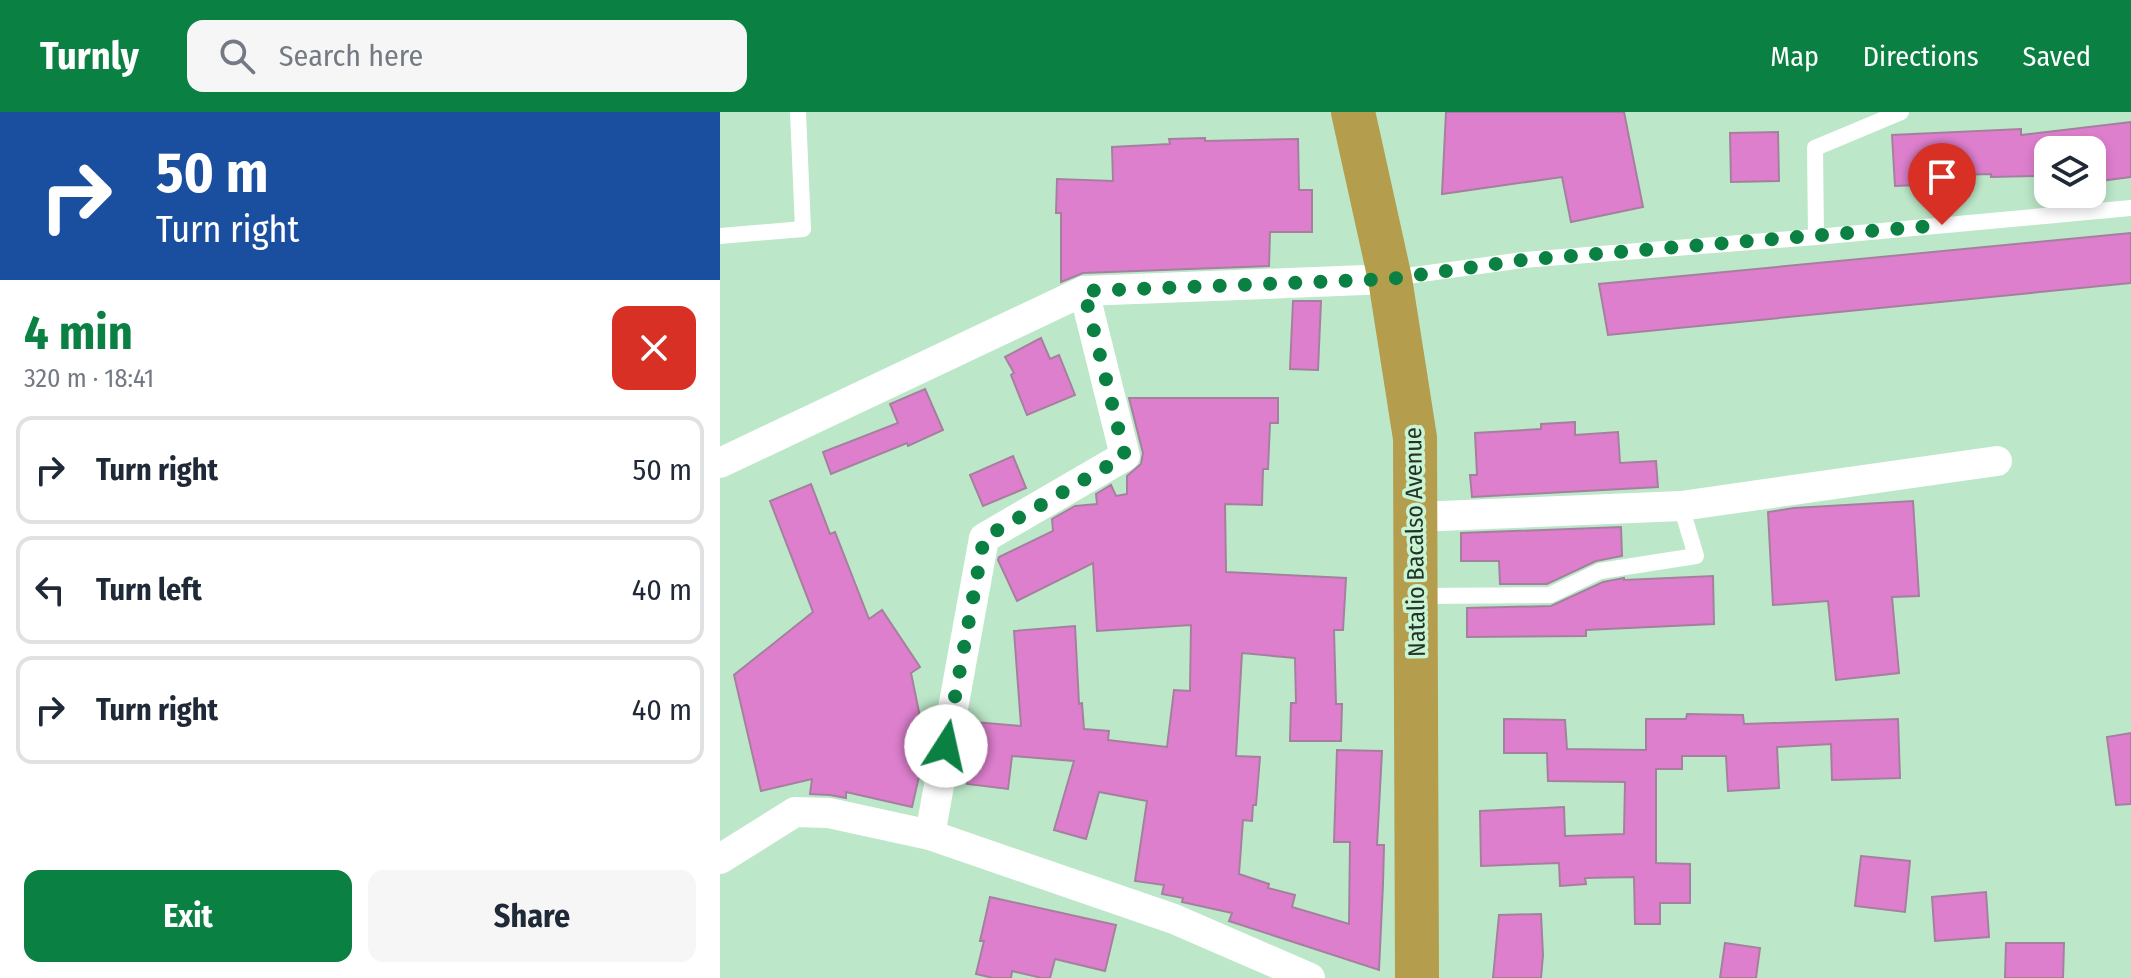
<!DOCTYPE html>
<html lang="en">
<head>
<meta charset="utf-8">
<style>
  :root { --surface:#fff; --page:#f6f6f7; --text:#1f2937; --muted:#747a83; --line:#e0e1e3; --accent:#0b8043 }
  body { margin:0; font-family:"Fira Sans Condensed",sans-serif; background:var(--page); color:var(--text); height:100vh; display:flex; flex-direction:column; font-size:30px; white-space:nowrap }
  * { box-sizing:border-box; margin:0 }
  p { font-size:26px; color:var(--muted) }
  .icon { flex:none; width:44px; height:44px; fill:none; stroke:currentColor; stroke-width:2; stroke-linecap:round; stroke-linejoin:round }
  .map { position:relative; flex:1; overflow:hidden }
  .sheet { display:flex; flex-direction:column; background:var(--surface); width:720px }
  .sheet>* { flex:none }
  .guide { background:#1a4fa0; color:#fff; overflow:hidden }
  .buttons { position:absolute; left:1314px; top:24px; display:grid; gap:16px }
  .buttons a { display:grid; place-items:center; width:72px; height:72px; border-radius:16px; background:var(--surface); box-shadow:0 4px 12px #0003; font-size:40px }
  .pin { position:absolute; display:grid; place-items:center; width:68px; height:68px; color:#fff; margin:-82px -34px; border-radius:50% 50% 50% 0; rotate:-45deg; box-shadow:0 0 8px #0007 }
  .pin .icon { rotate:45deg }
  .me { position:absolute; width:88px; margin:-44px; rotate:10deg; stroke-linejoin:round; filter:drop-shadow(0 0 6px #0008) }
  .turn { display:flex; align-items:center; gap:28px; height:168px; padding:0 24px; font-size:36px }
  .turn .icon { width:104px; height:104px; stroke-width:2.5 }
  .turn b { display:block; font-size:56px; line-height:68px }
  .round { display:grid; place-items:center; flex:none; width:84px; height:84px; border-radius:16px; background:var(--page) }
  .summary { display:flex; align-items:center; justify-content:space-between; height:136px; padding:0 24px }
  h1 { font-size:48px; font-weight:700; line-height:60px; color:var(--accent) }
  .primary-button { display:flex; gap:16px; margin-top:auto; padding:16px 24px }
  .primary-button a { flex:1; height:92px; border-radius:16px; background:var(--accent); color:#fff; font-size:32px; font-weight:700; line-height:92px; text-align:center }
  .primary-button a+a { background:var(--page); color:var(--text) }
  ul { padding:0; list-style:none }
  li { display:flex; align-items:center; gap:24px; height:108px; margin:0 16px 12px; padding:0 8px; border:4px solid var(--line); border-radius:16px }
  li div { flex:1 }
  li b { display:block; font-size:30px }
  li em { font-style:normal }
  header { display:flex; align-items:center; gap:48px; box-sizing:border-box; height:112px; padding:0 40px; background:var(--accent); color:#fff }
  header strong { font-size:38px }
  nav { display:flex; gap:44px; margin-inline-start:auto; font-size:28px }
  .search { width:560px; height:72px; background:var(--page); display:flex; align-items:center; gap:20px; box-sizing:border-box; padding:0 28px; border-radius:16px; color:var(--muted); font-size:30px }
  main { display:flex; flex:1; min-height:0 }
  .map>svg:first-child { display:block }
</style>
</head>
<body>
<header>
<strong>Turnly</strong>
<div class="search"><svg class="icon" aria-label="search" viewBox="0 0 24 24"><circle cx="10" cy="10" r="6"/><path d="M15 15l6 6"/></svg>Search here</div>
<nav><a>Map</a><a>Directions</a><a>Saved</a></nav>
</header>
<main>
<section class="sheet">
<div class="guide">
<div class="turn"><svg class="icon" aria-label="right" viewBox="0 0 24 24"><path d="M7 20v-9h11M14 6l5 5-5 5"/></svg><div><b>50 m</b>Turn right</div></div>
</div>
<div class="summary"><div><h1>4 min</h1><p>320 m · 18:41</p></div><a class="round" style="background:#d93025;color:#fff"><svg class="icon" aria-label="close" viewBox="0 0 24 24"><path d="M6 6l12 12M18 6L6 18"/></svg></a></div>
<ul>
<li><svg class="icon" aria-label="right" viewBox="0 0 24 24"><path d="M7 20v-9h11M14 6l5 5-5 5"/></svg><div><b>Turn right</b></div><em>50 m</em></li>
<li><svg class="icon" aria-label="left" viewBox="0 0 24 24"><path d="M17 20v-9H6M10 6l-5 5 5 5"/></svg><div><b>Turn left</b></div><em>40 m</em></li>
<li><svg class="icon" aria-label="right" viewBox="0 0 24 24"><path d="M7 20v-9h11M14 6l5 5-5 5"/></svg><div><b>Turn right</b></div><em>40 m</em></li>
</ul>
<div class="primary-button"><a>Exit</a><a>Share</a></div>
</section>
<div class="map">
<svg width="1411" height="866" viewBox="0 0 1411 866">
  <rect width="100%" height="100%" fill="#bce7c8"/>
  <g fill="#de7fce" stroke="#a5809e" stroke-width="2">
    <path d="M726,0H904L923,95L851,110L842,65L722,82Z"/>
    <path d="M1411,10V65L1372,70V38H1328V75L1317,76L1316,64L1271,65V62L1198,64L1199,73L1175,74L1172,23L1301,17V23Z"/>
    <path d="M1058,20L1059,69L1011,70L1010,21Z"/>
    <path d="M485,26V29L578,27L579,78H592V120H550L549,154L363,161L341,170V101H336L337,67L393,69L392,35L450,32L449,27Z"/>
    <path d="M1411,121V171L888,223L879,172Z"/>
    <path d="M573,189H601L598,258L570,257Z"/>
    <path d="M321,226L330,247L339,243L355,283L307,303L291,263L294,261L285,245Z"/>
    <path d="M205,277L223,318L188,334L187,331L111,362L103,340L178,311L170,292Z"/>
    <path d="M409,286H558V311H550L548,357H543L542,393L505,392L506,460L626,466L623,518H614L616,592H622L621,629H570L571,591H576L575,546L522,541L516,644L540,645L536,693H533L532,709L523,708L519,762L549,772L548,776L575,783L572,795L629,812L630,730H614L617,638L662,639L657,733H664L663,772L659,858L509,809L512,801L462,790L463,786L442,782L444,773L415,769L427,689L379,680L366,727L334,718L354,649L292,644L288,677L247,672L255,610L301,614L294,519L355,514L359,592L362,591L364,617L389,619L388,628L447,635L454,578L470,579L471,513L377,519L373,451L297,489L278,448L279,445L333,419L332,407L355,394L377,392L376,382L391,373L396,384L407,382V364L421,352L423,341Z"/>
    <path d="M855,310V323L898,320L900,351L936,349L938,375L752,385L750,363H757L755,321L821,317V312Z"/>
    <path d="M293,344L306,376L263,394L250,363Z"/>
    <path d="M91,372L110,422L115,420L149,507L162,498L200,555L191,561L206,634L192,695L126,680V686L110,683L90,682L92,667L41,679L14,563L93,500L50,389Z"/>
    <path d="M1193,389L1199,484L1172,485L1179,561L1116,568L1108,489L1053,493L1048,400L1074,396Z"/>
    <path d="M901,415L902,444L876,449L827,472H780L779,449H741V421Z"/>
    <path d="M993,464L994,512L866,518V524L747,525V496L831,494L883,470L904,466V468Z"/>
    <path d="M967,602L1023,603L1024,612L1178,607L1180,666L1112,668L1111,632L1057,635L1059,676L1008,679L1006,644H962V657H936V751L970,752V791H940V812H915L914,765L865,766L866,772L840,774L839,751L761,754L760,699L844,695L845,724L904,722L905,670L828,669L827,641H784V607L845,608L847,637L926,638V607H966Z"/>
    <path d="M1411,621V692L1396,693L1387,625Z"/>
    <path d="M1141,744L1190,749L1185,800L1135,794Z"/>
    <path d="M1266,780L1269,825L1215,829L1212,785Z"/>
    <path d="M270,785L396,813L385,859L335,847L330,866H322L292,859L291,866H273L256,862L264,829H260Z"/>
    <path d="M821,802L823,843L821,866H773L779,803Z"/>
    <path d="M1005,831L1040,836L1036,866H1000Z"/>
    <path d="M1286,831H1344L1343,866H1285Z"/>
  </g>
  <g fill="none" stroke-linecap="round" stroke-linejoin="round">
    <g stroke="#fff" stroke-width="16">
      <path d="M0,124L83,117L78,0"/>
      <path d="M1096,125L1095,36L1181,0"/>
      <path d="M672,166L803,148L1096,125L1411,96"/>
      <path d="M697,484L830,483L880,459L976,444L961,394"/>
    </g>
    <g stroke="#fff" stroke-width="30">
      <path d="M0,351L364,179L670,167"/>
      <path d="M696,405L961,394L1277,349"/>
      <path d="M210,723L264,426L405,344L364,179"/>
      <path d="M0,747L75,700L109,701L210,723L454,807L590,866"/>
    </g>
    <path stroke="#b49d4d" stroke-width="44" d="M633,0L670,167L695,326L697,866"/>
  </g>
  <g fill="none" stroke-linecap="round" stroke-linejoin="round">
    <path stroke="#0b8043" stroke-width="14" stroke-dasharray="0 25.2" d="M226,634L264,426L405,344L364,179L670,167L803,148L1222,113"/>
  </g>
  <g text-anchor="middle" dominant-baseline="central" stroke-width="7" stroke-linejoin="round" paint-order="stroke">
    <g font-size="24" fill="#223227" stroke="#c9f5d5">
      <text transform="translate(695 430) rotate(-91)">Natalio Bacalso Avenue</text>
    </g>
  </g>
</svg>
<div class="buttons">
<a><svg class="icon" aria-label="layers" viewBox="0 0 24 24"><path d="M12 4l9 5-9 5-9-5zM3 14l9 5 9-5"/></svg></a>
</div>
<div class="pin" style="left:1222px;top:113px;background:#d93025"><svg class="icon" aria-label="arrive" viewBox="0 0 24 24"><path d="M6 21V4h12l-3 4 3 4H6"/></svg></div>
<svg class="me" style="left:226px;top:634px" viewBox="-20 -20 40 40"><circle r="19" fill="#fff"/><path d="M0-13L10 11 0 6-10 11z" fill="#0b8043"/></svg>
</div>
</main>
</body>
</html>
